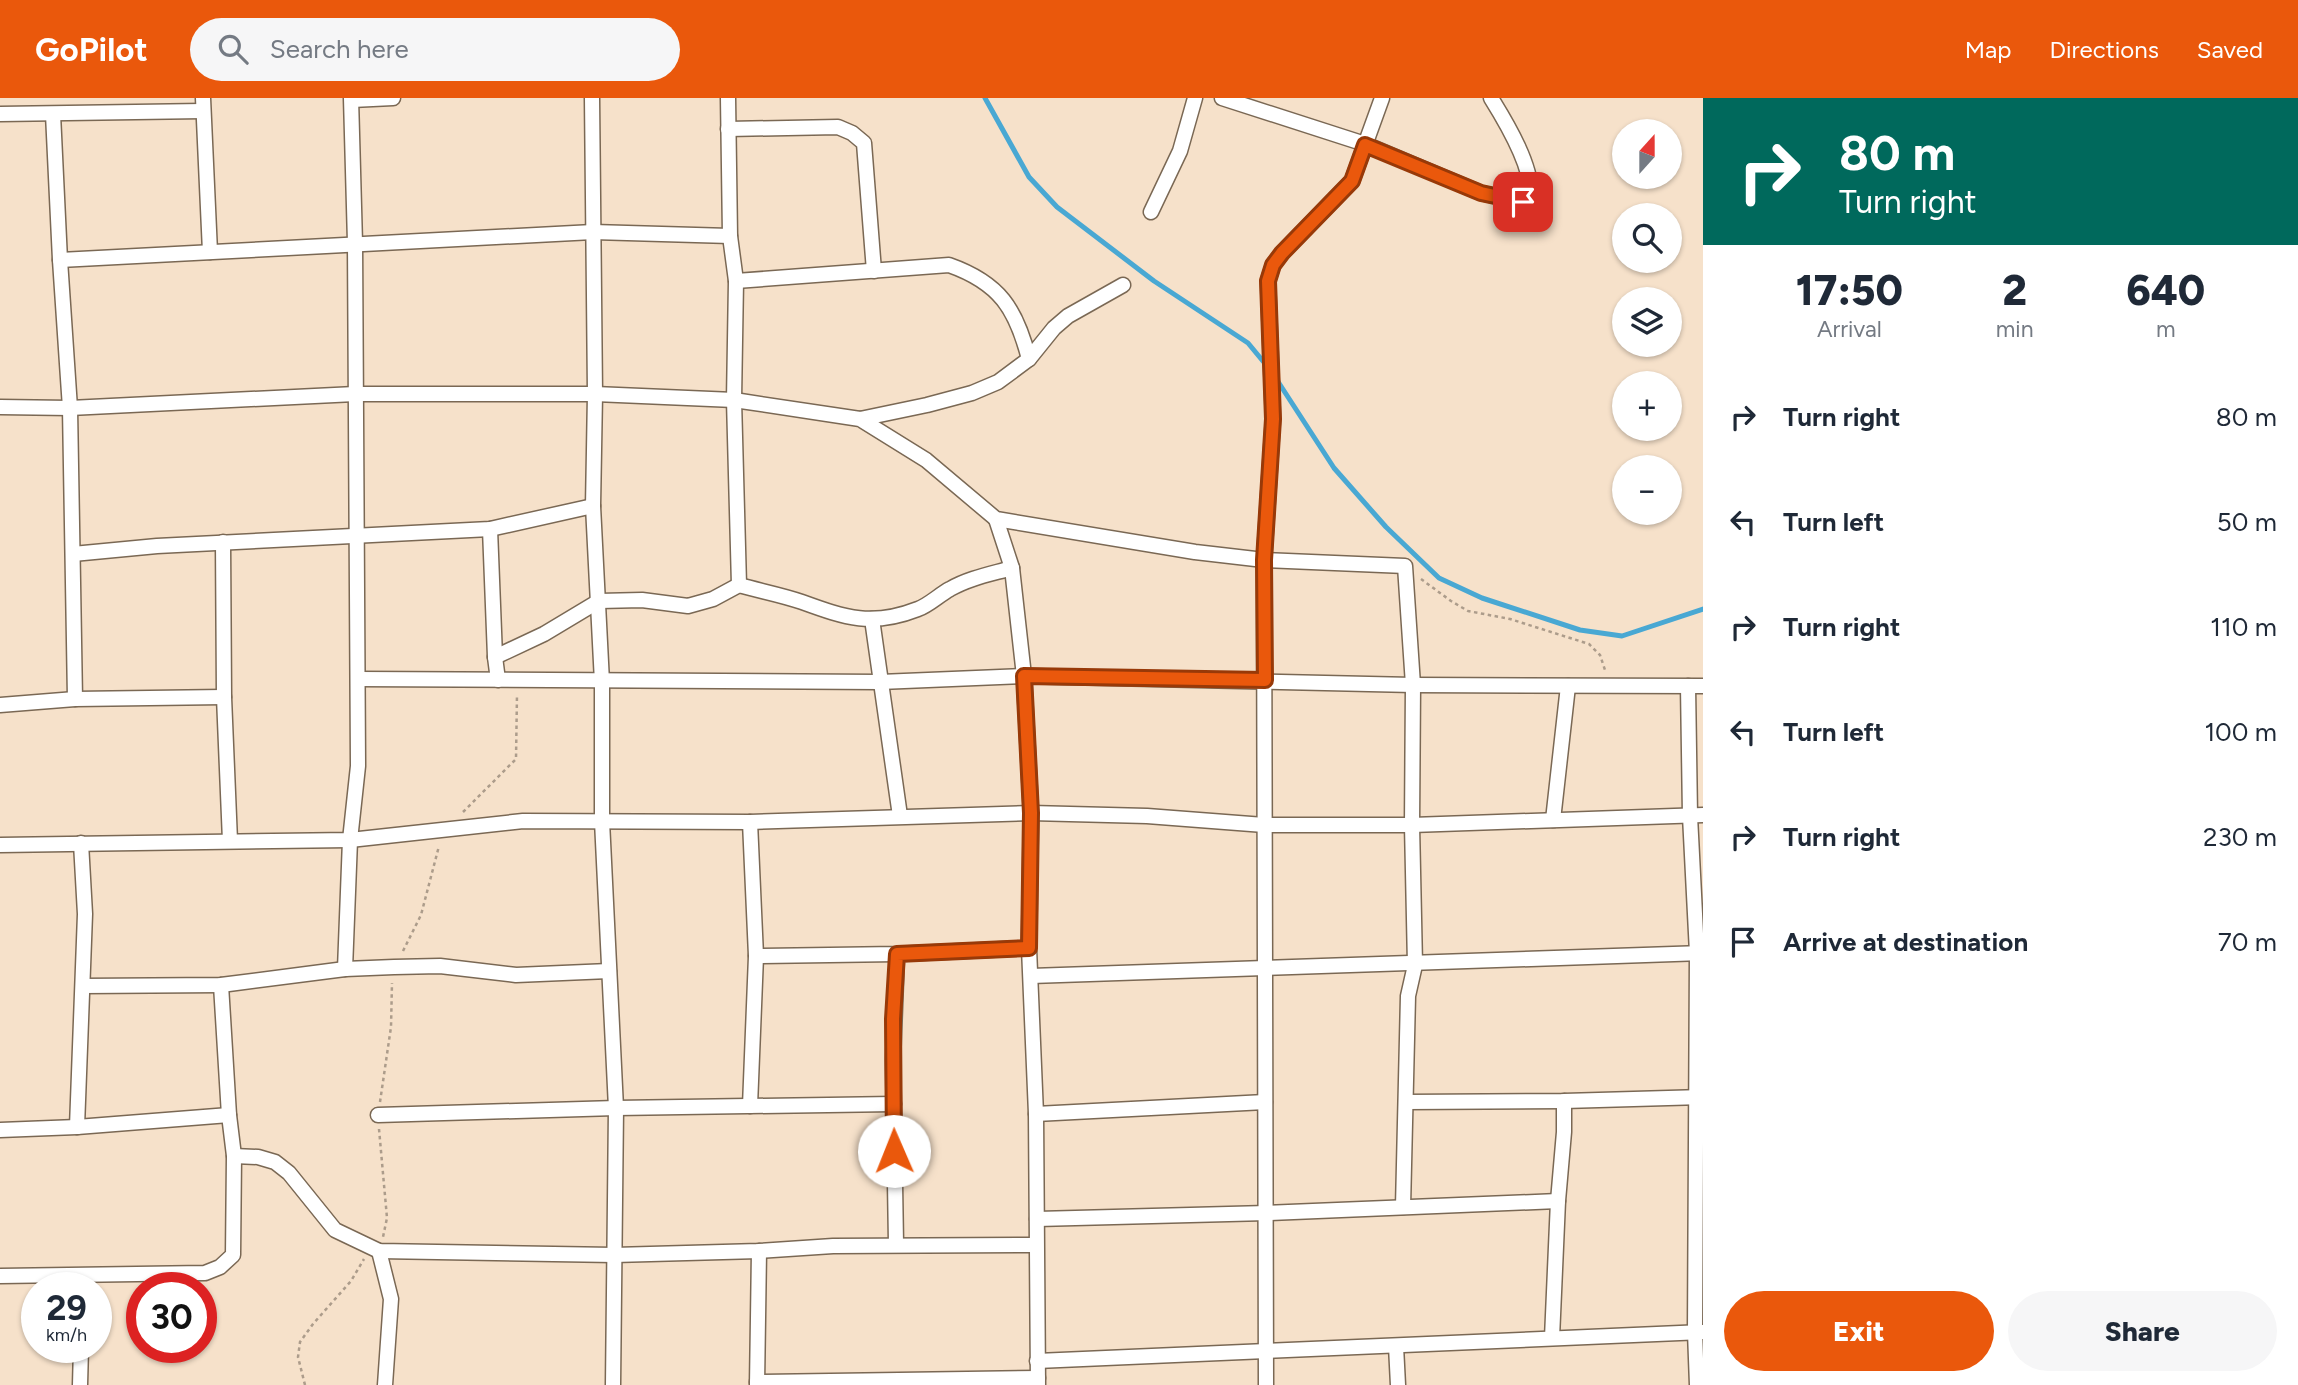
<!DOCTYPE html>
<html lang="en">
<head>
<meta charset="utf-8">
<style>
  :root { --surface:#fff; --page:#f6f6f7; --text:#1f2937; --muted:#747a83; --accent:#ea580c }
  body { margin:0; font-family:Figtree,sans-serif; background:var(--page); color:var(--text); height:100vh; display:flex; flex-direction:column; font-size:26px; white-space:nowrap }
  * { box-sizing:border-box; margin:0 }
  p { font-size:23px; color:var(--muted) }
  .icon { flex:none; width:38px; height:38px; fill:none; stroke:currentColor; stroke-width:2; stroke-linecap:round; stroke-linejoin:round }
  .map { position:relative; flex:1; overflow:hidden }
  .panel { display:flex; flex-direction:column; background:var(--surface); width:595px }
  .panel>* { flex:none }
  .hud { background:#00695c; color:#fff; overflow:hidden }
  .needle { width:46px; rotate:21deg }
  .buttons { position:absolute; left:1612px; top:21px; display:grid; gap:14px }
  .buttons a { display:grid; place-items:center; width:70px; height:70px; border-radius:50%; background:var(--surface); box-shadow:0 2px 5px #0004; font-size:35px }
  .speed { position:absolute; left:21px; top:1174px; display:flex; gap:14px; font-size:35px; font-weight:700; text-align:center }
  .speed>* { display:grid; place-content:center; width:91px; height:91px; border-radius:50%; background:var(--surface); box-shadow:0 2px 5px #0004; line-height:1 }
  .speed small { font-size:18px; font-weight:400 }
  .speed .limit { border:10px solid #d22; background:#fff; color:#111 }
  .pin { position:absolute; display:grid; place-items:center; width:60px; height:60px; color:#fff; margin:-30px; border-radius:14px; box-shadow:0 4px 10px #0006 }
  .me { position:absolute; width:77px; margin:-38px; rotate:359deg; stroke-linejoin:round; filter:drop-shadow(0 0 5px #0008) }
  .turn { display:flex; align-items:center; gap:24px; height:147px; padding:0 21px; font-size:32px }
  .turn .icon { width:91px; height:91px; stroke-width:2.5 }
  .turn b { display:block; font-size:49px; line-height:60px }
  .eta { display:flex; justify-content:space-evenly; align-items:center; height:119px; text-align:center }
  .eta b { font-size:42px; font-weight:800; line-height:49px }
  .button { display:flex; gap:14px; margin-top:auto; padding:14px 21px }
  .button a { flex:1; height:80px; border-radius:42px; background:var(--accent); color:#fff; font-size:28px; font-weight:800; line-height:80px; text-align:center }
  .button a+a { background:var(--page); color:var(--text) }
  ul { padding:0; list-style:none }
  li { display:flex; align-items:center; gap:21px; height:105px; padding:0 21px }
  li div { flex:1 }
  li b { display:block; font-size:26px }
  li em { font-style:normal }
  header { display:flex; align-items:center; gap:42px; box-sizing:border-box; height:98px; padding:0 35px; background:var(--accent); color:#fff }
  header strong { font-size:33px }
  nav { display:flex; gap:38px; margin-inline-start:auto; font-size:24px }
  .search { width:490px; height:63px; background:var(--page); display:flex; align-items:center; gap:18px; box-sizing:border-box; padding:0 24px; border-radius:38px; color:var(--muted); font-size:26px }
  main { display:flex; flex:1; min-height:0 }
  .map>svg:first-child { display:block }
</style>
</head>
<body>
<header>
<strong>GoPilot</strong>
<div class="search"><svg class="icon" aria-label="search" viewBox="0 0 24 24"><circle cx="10" cy="10" r="6"/><path d="M15 15l6 6"/></svg>Search here</div>
<nav><a>Map</a><a>Directions</a><a>Saved</a></nav>
</header>
<main>
<div class="map">
<svg width="1703" height="1287" viewBox="0 0 1703 1287">
  <rect width="100%" height="100%" fill="#f6e1ca"/>
  <g fill="none" stroke-linecap="round" stroke-linejoin="round">
    <g stroke="#49a8d3" stroke-width="5">
      <path d="M985,0L1029,79L1057,109L1154,183L1248,245L1267,268"/>
      <path d="M1275,279L1334,370L1386,429L1439,480L1482,500L1580,532L1622,538L1703,511"/>
    </g>
    <defs>
      <g id="minor">
        <path d="M203,0L210,154"/>
        <path d="M592,0L595,296L593,408L602,584V723L616,1010L613,1287"/>
        <path d="M728,0L730,138L736,183L734,302L739,487"/>
        <path d="M1222,0L1365,46L1481,95L1523,104L1530,100C1535,72 1506,24 1491,0"/>
        <path d="M352,2L393,0"/>
        <path d="M0,16L203,13"/>
        <path d="M53,16L60,162L70,310L75,601"/>
        <path d="M728,31L838,29L852,35L864,45L874,173"/>
        <path d="M1151,114L1180,53L1195,0"/>
        <path d="M60,162L593,134L730,138"/>
        <path d="M736,183L949,167C1000,185 1016,211 1029,261"/>
        <path d="M0,309L70,310L355,296H595L734,302L860,321L926,362L996,421L1195,454L1264,462L1405,468L1413,587L1412,727L1415,867L1408,898L1403,1109"/>
        <path d="M860,321L927,307L972,295L998,284L1029,261L1054,230L1068,218L1123,187"/>
        <path d="M996,421L1012,470L1024,578L1031,715L1029,850L1036,1016L1038,1287"/>
        <path d="M490,431L495,559L498,582"/>
        <path d="M223,444L224,599L230,743"/>
        <path d="M73,456L157,448L490,431L593,408"/>
        <path d="M872,521L900,718"/>
        <path d="M495,559L544,536L599,503L642,502L688,508L713,501L739,487C760,493 782,497 802,504C846,520 872,529 918,511C929,507 939,497 950,491C969,480 991,476 1012,470"/>
        <path d="M358,581L880,584L1024,578L1413,587L1703,588"/>
        <path d="M1688,588L1690,718L1697,855L1695,1234L1697,1287"/>
        <path d="M0,607L75,601L224,599"/>
        <path d="M1553,722L1568,588"/>
        <path d="M750,724L756,858L750,1008"/>
        <path d="M0,747L350,742L523,723L750,724L1031,715L1147,718L1264,727H1412L1703,717"/>
        <path d="M756,858L897,856L1029,850"/>
        <path d="M345,871L350,742L358,668L355,145L351,0"/>
        <path d="M1031,878L1703,855"/>
        <path d="M83,888L221,887L345,871L394,869L440,868L516,877L609,873"/>
        <path d="M1406,1004L1564,1003L1703,999"/>
        <path d="M1036,1016L1265,1004"/>
        <path d="M378,1017L616,1010L894,1006"/>
        <path d="M77,1029L85,816L81,745"/>
        <path d="M0,1032L77,1029L229,1017"/>
        <path d="M234,1058L258,1059L275,1064L289,1075L335,1132L379,1153L614,1157L759,1153L833,1148L1035,1147"/>
        <path d="M1037,1121L1267,1115L1558,1103"/>
        <path d="M896,1146L893,962L897,856"/>
        <path d="M379,1153L391,1201L385,1287"/>
        <path d="M0,1178L205,1175L220,1169L233,1157L234,1058L229,1017L221,887"/>
        <path d="M1552,1240L1558,1103L1564,1034V1003"/>
        <path d="M1396,1248L1398,1287"/>
        <path d="M1037,1263L1703,1234"/>
        <path d="M757,1284L1038,1280"/>
        <path d="M80,1287L81,1250"/>
        <path d="M757,1287L759,1153"/>
        <path d="M1266,1287L1264,462L1273,321L1268,183L1273,167L1282,155L1352,83L1382,0"/>
      </g>
    </defs>
    <use href="#minor" stroke="#7a6854" stroke-width="17"/>
    <g stroke="#ac9c8b" stroke-width="2.5" stroke-dasharray="3.5 3.5" stroke-linecap="butt">
      <path d="M1421,481L1451,503L1468,513L1510,521L1589,546L1600,557L1605,572"/>
      <path d="M463,714L516,661L517,596"/>
      <path d="M403,853L421,817L439,748"/>
      <path d="M380,1004L391,929L392,885"/>
      <path d="M379,1031L387,1120L383,1139"/>
      <path d="M305,1287L298,1259L300,1244L313,1226L351,1183L364,1161"/>
    </g>
    <use href="#minor" stroke="#fff" stroke-width="14"/>
  </g>
  <g fill="none" stroke-linecap="round" stroke-linejoin="round">
    <defs>
      <path id="route" d="M894,1053L893,921L897,856L1029,850L1031,715L1024,578L1265,582L1264,462L1273,321L1268,183L1273,167L1282,155L1352,83L1365,47L1481,95L1523,104"/>
    </defs>
    <use href="#route" stroke="#983908" stroke-width="18"/>
    <use href="#route" stroke="#ea580c" stroke-width="12"/>
  </g>
</svg>
<div class="buttons">
<a><svg class="needle" viewBox="-14 -14 28 28"><path d="M0-13l5 13h-10z" fill="#e53935"/><path d="M0 13l5-13h-10z" fill="#747a83"/></svg></a>
<a><svg class="icon" aria-label="search" viewBox="0 0 24 24"><circle cx="10" cy="10" r="6"/><path d="M15 15l6 6"/></svg></a>
<a><svg class="icon" aria-label="layers" viewBox="0 0 24 24"><path d="M12 4l9 5-9 5-9-5zM3 14l9 5 9-5"/></svg></a>
<a>+</a>
<a>−</a>
</div>
<div class="speed"><div>29<small>km/h</small></div><div class="limit">30</div></div>
<div class="pin" style="left:1523px;top:104px;background:#d93025"><svg class="icon" aria-label="arrive" viewBox="0 0 24 24"><path d="M6 21V4h12l-3 4 3 4H6"/></svg></div>
<svg class="me" style="left:894px;top:1053px" viewBox="-20 -20 40 40"><circle r="19" fill="#fff"/><path d="M0-13L10 11 0 6-10 11z" fill="#ea580c"/></svg>
</div>
<section class="panel">
<div class="hud">
<div class="turn"><svg class="icon" aria-label="right" viewBox="0 0 24 24"><path d="M7 20v-9h11M14 6l5 5-5 5"/></svg><div><b>80 m</b>Turn right</div></div>
</div>
<div class="eta">
<div><b>17:50</b><p>Arrival</p></div>
<div><b>2</b><p>min</p></div>
<div><b>640</b><p>m</p></div>
</div>
<ul>
<li><svg class="icon" aria-label="right" viewBox="0 0 24 24"><path d="M7 20v-9h11M14 6l5 5-5 5"/></svg><div><b>Turn right</b></div><em>80 m</em></li>
<li><svg class="icon" aria-label="left" viewBox="0 0 24 24"><path d="M17 20v-9H6M10 6l-5 5 5 5"/></svg><div><b>Turn left</b></div><em>50 m</em></li>
<li><svg class="icon" aria-label="right" viewBox="0 0 24 24"><path d="M7 20v-9h11M14 6l5 5-5 5"/></svg><div><b>Turn right</b></div><em>110 m</em></li>
<li><svg class="icon" aria-label="left" viewBox="0 0 24 24"><path d="M17 20v-9H6M10 6l-5 5 5 5"/></svg><div><b>Turn left</b></div><em>100 m</em></li>
<li><svg class="icon" aria-label="right" viewBox="0 0 24 24"><path d="M7 20v-9h11M14 6l5 5-5 5"/></svg><div><b>Turn right</b></div><em>230 m</em></li>
<li><svg class="icon" aria-label="arrive" viewBox="0 0 24 24"><path d="M6 21V4h12l-3 4 3 4H6"/></svg><div><b>Arrive at destination</b></div><em>70 m</em></li>
</ul>
<div class="button"><a>Exit</a><a>Share</a></div>
</section>
</main>
</body>
</html>
